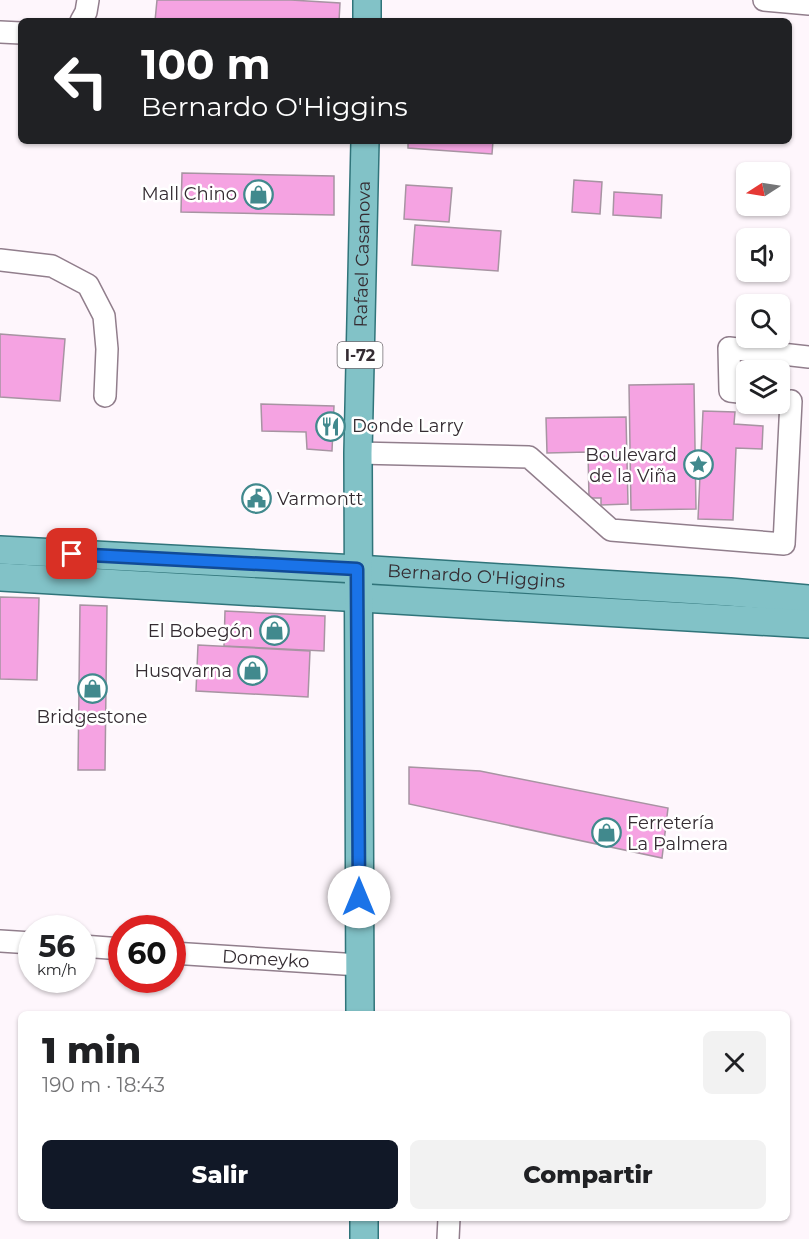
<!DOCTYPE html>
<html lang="es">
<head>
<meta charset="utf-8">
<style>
  :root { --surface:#fff; --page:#f2f2f2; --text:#202124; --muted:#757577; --accent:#111827 }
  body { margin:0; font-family:Montserrat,sans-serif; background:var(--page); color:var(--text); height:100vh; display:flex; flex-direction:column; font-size:22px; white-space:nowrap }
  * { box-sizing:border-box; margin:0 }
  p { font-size:20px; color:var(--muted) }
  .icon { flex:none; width:33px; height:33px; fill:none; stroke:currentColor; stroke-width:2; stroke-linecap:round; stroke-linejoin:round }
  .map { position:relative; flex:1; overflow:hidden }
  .sheet { position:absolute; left:18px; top:1011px; width:772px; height:210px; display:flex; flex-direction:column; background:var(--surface); border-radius:9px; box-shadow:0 2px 4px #0004 }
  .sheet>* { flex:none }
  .guide { position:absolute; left:18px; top:18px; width:774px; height:126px; border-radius:9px; box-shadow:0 2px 4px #0004; background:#202124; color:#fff; overflow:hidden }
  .needle { width:39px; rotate:258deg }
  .tools { position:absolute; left:736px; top:162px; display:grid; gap:12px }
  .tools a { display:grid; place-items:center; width:54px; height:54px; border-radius:9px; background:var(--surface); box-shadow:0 2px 4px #0004; font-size:30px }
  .speed { position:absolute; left:18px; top:915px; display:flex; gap:12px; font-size:30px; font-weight:700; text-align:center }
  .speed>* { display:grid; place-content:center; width:78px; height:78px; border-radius:50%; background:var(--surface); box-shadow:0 2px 4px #0004; line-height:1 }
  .speed small { font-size:15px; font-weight:400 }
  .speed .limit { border:9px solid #d22; background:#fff; color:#111 }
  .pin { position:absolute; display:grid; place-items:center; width:51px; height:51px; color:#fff; margin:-26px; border-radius:12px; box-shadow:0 3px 9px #0006 }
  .me { position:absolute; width:66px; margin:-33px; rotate:0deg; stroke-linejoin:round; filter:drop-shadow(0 0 4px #0008) }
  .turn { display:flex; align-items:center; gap:21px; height:126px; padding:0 24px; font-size:27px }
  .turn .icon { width:78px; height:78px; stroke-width:2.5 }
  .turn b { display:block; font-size:42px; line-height:51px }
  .round { display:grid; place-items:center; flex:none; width:63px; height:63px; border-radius:9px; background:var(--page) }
  .headline { display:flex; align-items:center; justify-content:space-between; height:102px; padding:0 24px }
  h1 { font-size:36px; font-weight:800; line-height:45px }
  .primary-button { display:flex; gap:12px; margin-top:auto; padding:12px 24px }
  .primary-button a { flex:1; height:69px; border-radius:9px; background:var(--accent); color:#fff; font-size:24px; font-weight:800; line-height:69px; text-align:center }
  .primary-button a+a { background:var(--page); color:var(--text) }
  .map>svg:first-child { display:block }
</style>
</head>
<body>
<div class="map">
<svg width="809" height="1239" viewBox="0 0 809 1239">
  <rect width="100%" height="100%" fill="#fef6fc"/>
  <g fill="#f5a3e2" stroke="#a794a2" stroke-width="1.5">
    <path d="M157,0H291L340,3L339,21H155Z"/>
    <path d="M408,141H493L492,154L408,148Z"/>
    <path d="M182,173L334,176V215L181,212Z"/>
    <path d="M574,180L602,182L600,214L572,212Z"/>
    <path d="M406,185L452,188L449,222L404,219Z"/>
    <path d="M614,192L662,195L661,218L613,215Z"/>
    <path d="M415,225L501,231L498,271L412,265Z"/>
    <path d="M0,334L65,339L60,401L0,397Z"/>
    <path d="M694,384L696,509L631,510L629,385Z"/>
    <path d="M261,404L334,406L332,451L307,449L306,432L262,431Z"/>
    <path d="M703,411L735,412L734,424L763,426L762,449L736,448L733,520L698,519Z"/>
    <path d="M626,417L628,504L601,505V498H589L588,452L547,453L546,418Z"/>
    <path d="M0,597L39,598L37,680L0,679Z"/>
    <path d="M80,605L107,606L105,770H78Z"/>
    <path d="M225,611L325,616L324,651L224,646Z"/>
    <path d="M198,645L310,651L308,697L196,691Z"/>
    <path d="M409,767L480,771L668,808L662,858L409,804Z"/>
  </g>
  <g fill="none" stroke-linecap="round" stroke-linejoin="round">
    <defs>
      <g id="minor">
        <path d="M764,0L809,4"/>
        <path d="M81,21L86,12L88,0"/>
        <path d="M0,32L21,33"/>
        <path d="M0,260L52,266L88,285L104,316L107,349L105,396"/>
        <path d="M747,393L730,391L729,348L809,357"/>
        <path d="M358,453L529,457L611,530L784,544L791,401"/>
        <path d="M0,941L32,943"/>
        <path d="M82,946L122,949"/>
        <path id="s1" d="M172,953L359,965"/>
        <path d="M448,1239L449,1218"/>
      </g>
      <g id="major">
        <path d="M367,21V0"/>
        <path id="s2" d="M0,550L357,569L730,592L809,599"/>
        <path d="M0,577L809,624"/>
        <path id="s3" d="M360,1014L358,453L365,141"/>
        <path d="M364,1218V1239"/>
      </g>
    </defs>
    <use href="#minor" stroke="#917e8c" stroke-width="24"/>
    <use href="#major" stroke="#30747a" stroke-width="30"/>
    <use href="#minor" stroke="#fff" stroke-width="21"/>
    <use href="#major" stroke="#82c2c7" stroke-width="27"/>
  </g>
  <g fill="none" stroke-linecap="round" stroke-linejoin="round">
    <defs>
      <path id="route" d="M72,554L357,569L359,897"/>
    </defs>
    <use href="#route" stroke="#114b97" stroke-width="15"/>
    <use href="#route" stroke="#1a73e8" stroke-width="10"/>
  </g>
  <defs>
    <symbol id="shop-ring" viewBox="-11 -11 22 22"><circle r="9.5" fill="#fff" stroke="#41898d" stroke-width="1.5"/><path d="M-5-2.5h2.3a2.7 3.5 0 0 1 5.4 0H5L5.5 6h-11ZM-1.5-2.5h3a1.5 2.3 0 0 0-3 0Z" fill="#41898d"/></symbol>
    <symbol id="restaurant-ring" viewBox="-11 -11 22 22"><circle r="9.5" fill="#fff" stroke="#41898d" stroke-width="1.5"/><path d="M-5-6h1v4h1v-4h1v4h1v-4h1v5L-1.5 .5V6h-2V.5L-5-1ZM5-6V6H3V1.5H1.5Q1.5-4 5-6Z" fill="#41898d"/></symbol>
    <symbol id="sight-ring" viewBox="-11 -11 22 22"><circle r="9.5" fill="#fff" stroke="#41898d" stroke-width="1.5"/><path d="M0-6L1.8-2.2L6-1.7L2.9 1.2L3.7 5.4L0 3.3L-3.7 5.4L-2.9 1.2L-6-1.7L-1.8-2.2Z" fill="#41898d"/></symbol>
    <symbol id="civic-ring" viewBox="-11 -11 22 22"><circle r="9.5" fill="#fff" stroke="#41898d" stroke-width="1.5"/><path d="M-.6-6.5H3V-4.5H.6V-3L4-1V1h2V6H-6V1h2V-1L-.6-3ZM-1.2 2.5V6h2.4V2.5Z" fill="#41898d"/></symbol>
  </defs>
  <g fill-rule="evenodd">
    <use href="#shop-ring" x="242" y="178" width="33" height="33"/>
    <use href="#restaurant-ring" x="314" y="410" width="33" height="33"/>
    <use href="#sight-ring" x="682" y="448" width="33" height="33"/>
    <use href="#civic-ring" x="240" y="482" width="33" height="33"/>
    <use href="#shop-ring" x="258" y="614" width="33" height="33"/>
    <use href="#shop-ring" x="236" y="654" width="33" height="33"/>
    <use href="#shop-ring" x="76" y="672" width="33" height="33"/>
    <use href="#shop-ring" x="590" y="816" width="33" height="33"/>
  </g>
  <g text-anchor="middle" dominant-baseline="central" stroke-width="5" stroke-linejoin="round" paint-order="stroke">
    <rect fill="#fff" stroke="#716b70" stroke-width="1.5" x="337.5" y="342" width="45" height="26" rx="4.5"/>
    <g font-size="16" font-weight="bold" fill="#342c32">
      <text x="360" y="355">I-72</text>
    </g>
    <g font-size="18" fill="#342c32" stroke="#fff" text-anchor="end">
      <text x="237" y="194">Mall Chino</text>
      <text x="352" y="426" text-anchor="start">Donde Larry</text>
      <text x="677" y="455">Boulevard<tspan x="677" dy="21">de la Viña</tspan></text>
      <text x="277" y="499" text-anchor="start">Varmontt</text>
      <text x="253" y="631">El Bobegón</text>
      <text x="232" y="671">Husqvarna</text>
      <text x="92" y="717" text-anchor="middle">Bridgestone</text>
      <text x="627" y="823" text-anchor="start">Ferretería<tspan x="627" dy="21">La Palmera</tspan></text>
    </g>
    <g font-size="18" fill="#342c32" stroke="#fff">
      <text stroke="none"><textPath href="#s3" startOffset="760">Rafael Casanova</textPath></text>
      <text stroke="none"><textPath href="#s2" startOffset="477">Bernardo O'Higgins</textPath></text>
      <text stroke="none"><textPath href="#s1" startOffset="94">Domeyko</textPath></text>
    </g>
  </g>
</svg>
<div class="tools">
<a><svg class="needle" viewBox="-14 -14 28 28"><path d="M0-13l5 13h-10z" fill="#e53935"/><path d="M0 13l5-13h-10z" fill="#757577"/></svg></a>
<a><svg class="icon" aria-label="sound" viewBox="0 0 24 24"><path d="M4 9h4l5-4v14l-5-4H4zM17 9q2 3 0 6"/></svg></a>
<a><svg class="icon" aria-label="search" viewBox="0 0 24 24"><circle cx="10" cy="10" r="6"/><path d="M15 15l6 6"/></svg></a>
<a><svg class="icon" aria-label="layers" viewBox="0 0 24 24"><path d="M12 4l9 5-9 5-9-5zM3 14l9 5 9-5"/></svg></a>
</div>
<div class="speed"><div>56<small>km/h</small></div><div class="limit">60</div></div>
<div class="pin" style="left:72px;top:554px;background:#d93025"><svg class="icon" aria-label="arrive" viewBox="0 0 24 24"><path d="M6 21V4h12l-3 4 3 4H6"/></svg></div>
<svg class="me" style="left:359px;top:897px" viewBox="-20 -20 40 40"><circle r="19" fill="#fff"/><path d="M0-13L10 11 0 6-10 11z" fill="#1a73e8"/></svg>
<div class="guide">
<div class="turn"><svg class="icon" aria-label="left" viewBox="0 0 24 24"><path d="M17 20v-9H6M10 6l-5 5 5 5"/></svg><div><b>100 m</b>Bernardo O'Higgins</div></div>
</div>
<section class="sheet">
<div class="headline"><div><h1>1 min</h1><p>190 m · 18:43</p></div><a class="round"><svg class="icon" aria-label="close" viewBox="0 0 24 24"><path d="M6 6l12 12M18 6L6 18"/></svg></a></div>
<div class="primary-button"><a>Salir</a><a>Compartir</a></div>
</section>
</div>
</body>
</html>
